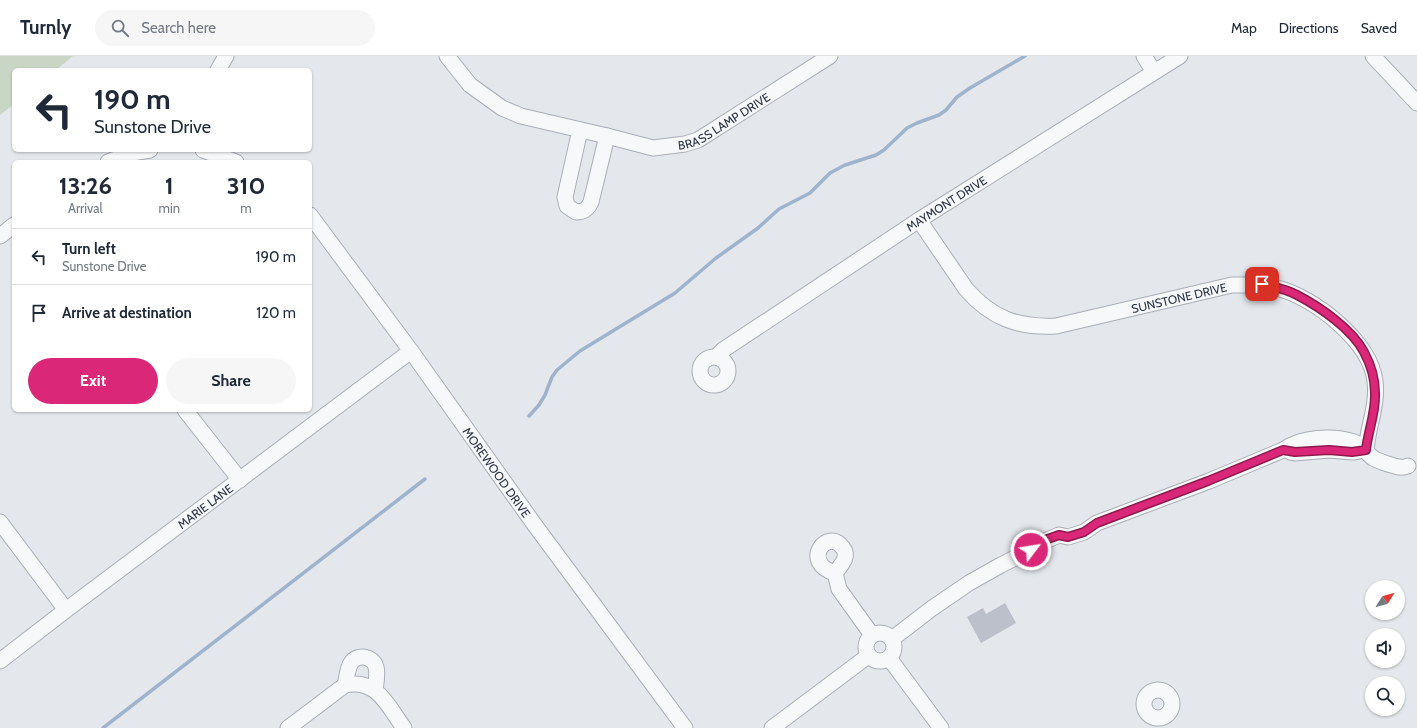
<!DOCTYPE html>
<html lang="en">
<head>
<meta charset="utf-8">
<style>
  :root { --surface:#fff; --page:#f6f6f7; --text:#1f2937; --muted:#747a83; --line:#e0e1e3; --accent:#db2777 }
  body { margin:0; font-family:Cabin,sans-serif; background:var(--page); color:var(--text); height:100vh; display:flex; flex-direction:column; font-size:15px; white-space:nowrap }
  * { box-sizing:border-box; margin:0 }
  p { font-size:13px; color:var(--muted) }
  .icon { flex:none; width:22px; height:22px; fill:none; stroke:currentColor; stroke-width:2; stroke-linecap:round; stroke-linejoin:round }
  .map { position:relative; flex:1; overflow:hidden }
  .panel { position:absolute; left:12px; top:104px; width:300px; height:252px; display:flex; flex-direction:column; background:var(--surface); border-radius:6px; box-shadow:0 1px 3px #0004 }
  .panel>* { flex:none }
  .hud { position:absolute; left:12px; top:12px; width:300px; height:84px; border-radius:6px; box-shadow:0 1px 3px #0004; background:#fff; color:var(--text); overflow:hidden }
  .needle { width:26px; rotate:53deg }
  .tools { position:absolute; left:1365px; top:524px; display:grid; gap:8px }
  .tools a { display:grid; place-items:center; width:40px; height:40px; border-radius:50%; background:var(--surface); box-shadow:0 1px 3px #0004; font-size:20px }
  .pin { position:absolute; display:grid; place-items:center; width:34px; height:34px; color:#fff; margin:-17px; border-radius:8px; box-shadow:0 2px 6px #0006 }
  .me { position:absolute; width:44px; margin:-22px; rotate:59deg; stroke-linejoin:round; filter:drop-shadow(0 0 3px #0008) }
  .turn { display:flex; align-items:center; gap:14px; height:84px; padding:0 16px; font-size:18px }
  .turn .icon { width:52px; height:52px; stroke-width:2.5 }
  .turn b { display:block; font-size:28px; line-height:34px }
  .eta { display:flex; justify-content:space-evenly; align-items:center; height:68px; text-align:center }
  .eta b { font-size:24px; font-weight:700; line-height:28px }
  .button { display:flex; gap:8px; margin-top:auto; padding:8px 16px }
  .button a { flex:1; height:46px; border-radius:24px; background:var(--accent); color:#fff; font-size:16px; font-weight:700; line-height:46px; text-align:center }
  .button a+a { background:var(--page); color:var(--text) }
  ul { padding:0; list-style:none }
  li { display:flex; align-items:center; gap:12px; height:56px; padding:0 16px; border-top:1px solid var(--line) }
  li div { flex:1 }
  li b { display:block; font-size:15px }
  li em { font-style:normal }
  header { display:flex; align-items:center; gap:24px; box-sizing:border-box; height:56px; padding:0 20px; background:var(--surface); border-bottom:1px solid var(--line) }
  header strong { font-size:19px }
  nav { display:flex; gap:22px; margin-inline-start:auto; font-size:14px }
  .search { width:280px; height:36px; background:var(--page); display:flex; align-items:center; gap:10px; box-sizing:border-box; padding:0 14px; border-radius:22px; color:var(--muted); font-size:15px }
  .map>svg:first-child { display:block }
</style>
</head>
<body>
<header>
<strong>Turnly</strong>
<div class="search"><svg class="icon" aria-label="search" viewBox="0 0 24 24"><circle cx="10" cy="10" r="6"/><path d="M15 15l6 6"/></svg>Search here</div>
<nav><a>Map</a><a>Directions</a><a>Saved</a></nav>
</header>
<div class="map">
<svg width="1417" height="672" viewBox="0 0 1417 672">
  <rect width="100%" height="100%" fill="#e4e7ec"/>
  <path fill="#c9d6c5" d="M0,0H73L56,14H14V48L0,59Z"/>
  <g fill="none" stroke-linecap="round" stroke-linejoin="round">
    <g stroke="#9fb4cc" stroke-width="3.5">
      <path d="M529,360L539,349L545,339L552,321L557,314L580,295L675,237L716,202L758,172L779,153L810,137L830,117L845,109L876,99L884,94L907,72L917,67L939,59L946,54L957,41L970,32L1025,0"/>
      <path d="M103,672L425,423"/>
    </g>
  </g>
  <path fill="#bbc0ca" d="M1005,547L1016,567L981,587L967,561L983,552L986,558Z"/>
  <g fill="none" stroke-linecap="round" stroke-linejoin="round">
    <defs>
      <g id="minor">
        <path id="s1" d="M447,0L470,29L502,52L521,60L607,80L653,92L685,88L698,84L830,0"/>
        <path d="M1144,0L1154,16"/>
        <path d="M1373,0L1417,47"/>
        <path d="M218,14L226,0"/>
        <path d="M580,74L565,141L567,150L576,156C584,156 588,153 591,146L607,80"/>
        <path d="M203,94L236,106"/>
        <path d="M108,106L132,97L150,94"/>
        <path id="s2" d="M310,159L411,295L534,468L685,672"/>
        <path id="s3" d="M919,164L966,233C991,262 1018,272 1056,270L1232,229C1247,229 1262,228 1277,232C1314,241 1370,285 1375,325C1378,349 1368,370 1366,394"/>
        <path d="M0,180L14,169"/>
        <circle cx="714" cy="315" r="14"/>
        <path id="s4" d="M716,301L723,294L919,164L1180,0"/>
        <path d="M185,354L240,424"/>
        <path d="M1290,396L1295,397L1329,394L1353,396L1359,395"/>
        <path d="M0,466L66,554"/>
        <path d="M835,517C840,510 850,501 843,492C827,470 800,507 835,517L839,533L872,579"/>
        <circle cx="880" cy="591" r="14"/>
        <path d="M892,583L931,553L969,527L1001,509L1031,494L1045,485L1059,479L1068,481L1084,476L1097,467L1209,425L1283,394C1301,381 1332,379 1354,386C1363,389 1366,397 1373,402C1378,405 1393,410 1399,411C1402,412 1405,411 1408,410"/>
        <path d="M889,602L941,672"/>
        <path id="s5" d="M0,605L66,554L411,295"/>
        <path d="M345,629C347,622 347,613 351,607C357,597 373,600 376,611C378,618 376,627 375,634"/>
        <circle cx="1158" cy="648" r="14"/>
        <path d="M288,672L345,629C377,622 388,650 404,672"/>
        <path d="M772,672L868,600"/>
      </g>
    </defs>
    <use href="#minor" stroke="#a9aeb7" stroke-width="17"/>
    <use href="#minor" stroke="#f7f8fa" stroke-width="15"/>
  </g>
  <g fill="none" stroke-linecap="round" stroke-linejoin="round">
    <defs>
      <path id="route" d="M1031,494L1045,484L1059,479L1068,481L1084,476L1097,467L1208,425L1283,394L1295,396L1329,394L1352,396L1366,394C1368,375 1376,356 1375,337C1375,322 1371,309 1364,296C1352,273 1320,251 1297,239C1286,233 1274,231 1262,228"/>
    </defs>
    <use href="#route" stroke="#8e194d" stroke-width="10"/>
    <use href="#route" stroke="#db2777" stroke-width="7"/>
  </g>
  <g text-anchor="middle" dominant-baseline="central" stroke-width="3.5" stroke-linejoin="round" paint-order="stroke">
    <g font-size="12" fill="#2b3445" stroke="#f4f6f9">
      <text stroke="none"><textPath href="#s1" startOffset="310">BRASS LAMP DRIVE</textPath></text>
      <text stroke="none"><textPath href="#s4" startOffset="277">MAYMONT DRIVE</textPath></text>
      <text stroke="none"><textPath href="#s3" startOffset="311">SUNSTONE DRIVE</textPath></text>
      <text stroke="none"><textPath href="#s2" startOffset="318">MOREWOOD DRIVE</textPath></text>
      <text stroke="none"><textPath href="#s5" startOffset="257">MARIE LANE</textPath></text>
    </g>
  </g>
</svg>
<div class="tools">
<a><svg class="needle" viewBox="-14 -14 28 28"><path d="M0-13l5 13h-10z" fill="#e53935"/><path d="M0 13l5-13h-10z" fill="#747a83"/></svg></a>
<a><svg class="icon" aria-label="sound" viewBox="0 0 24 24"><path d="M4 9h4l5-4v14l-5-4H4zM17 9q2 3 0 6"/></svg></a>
<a><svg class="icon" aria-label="search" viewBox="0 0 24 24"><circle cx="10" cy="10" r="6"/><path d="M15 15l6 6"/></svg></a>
</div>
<div class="pin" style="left:1262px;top:228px;background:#d93025"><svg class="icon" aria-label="arrive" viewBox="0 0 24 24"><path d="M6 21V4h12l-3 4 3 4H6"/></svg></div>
<svg class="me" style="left:1031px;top:494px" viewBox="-20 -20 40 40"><circle r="17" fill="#db2777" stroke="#fff" stroke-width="3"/><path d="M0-11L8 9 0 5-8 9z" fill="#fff"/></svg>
<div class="hud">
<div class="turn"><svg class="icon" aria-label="left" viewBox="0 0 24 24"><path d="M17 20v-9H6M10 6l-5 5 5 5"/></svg><div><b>190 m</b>Sunstone Drive</div></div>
</div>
<section class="panel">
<div class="eta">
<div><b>13:26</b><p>Arrival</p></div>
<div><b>1</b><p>min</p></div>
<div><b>310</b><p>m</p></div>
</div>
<ul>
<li><svg class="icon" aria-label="left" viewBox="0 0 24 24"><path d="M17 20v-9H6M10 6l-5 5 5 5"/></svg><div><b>Turn left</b><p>Sunstone Drive</p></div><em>190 m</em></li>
<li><svg class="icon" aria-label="arrive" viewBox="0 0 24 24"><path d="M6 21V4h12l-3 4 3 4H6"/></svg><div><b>Arrive at destination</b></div><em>120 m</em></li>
</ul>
<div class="button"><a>Exit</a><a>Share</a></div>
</section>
</div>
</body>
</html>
